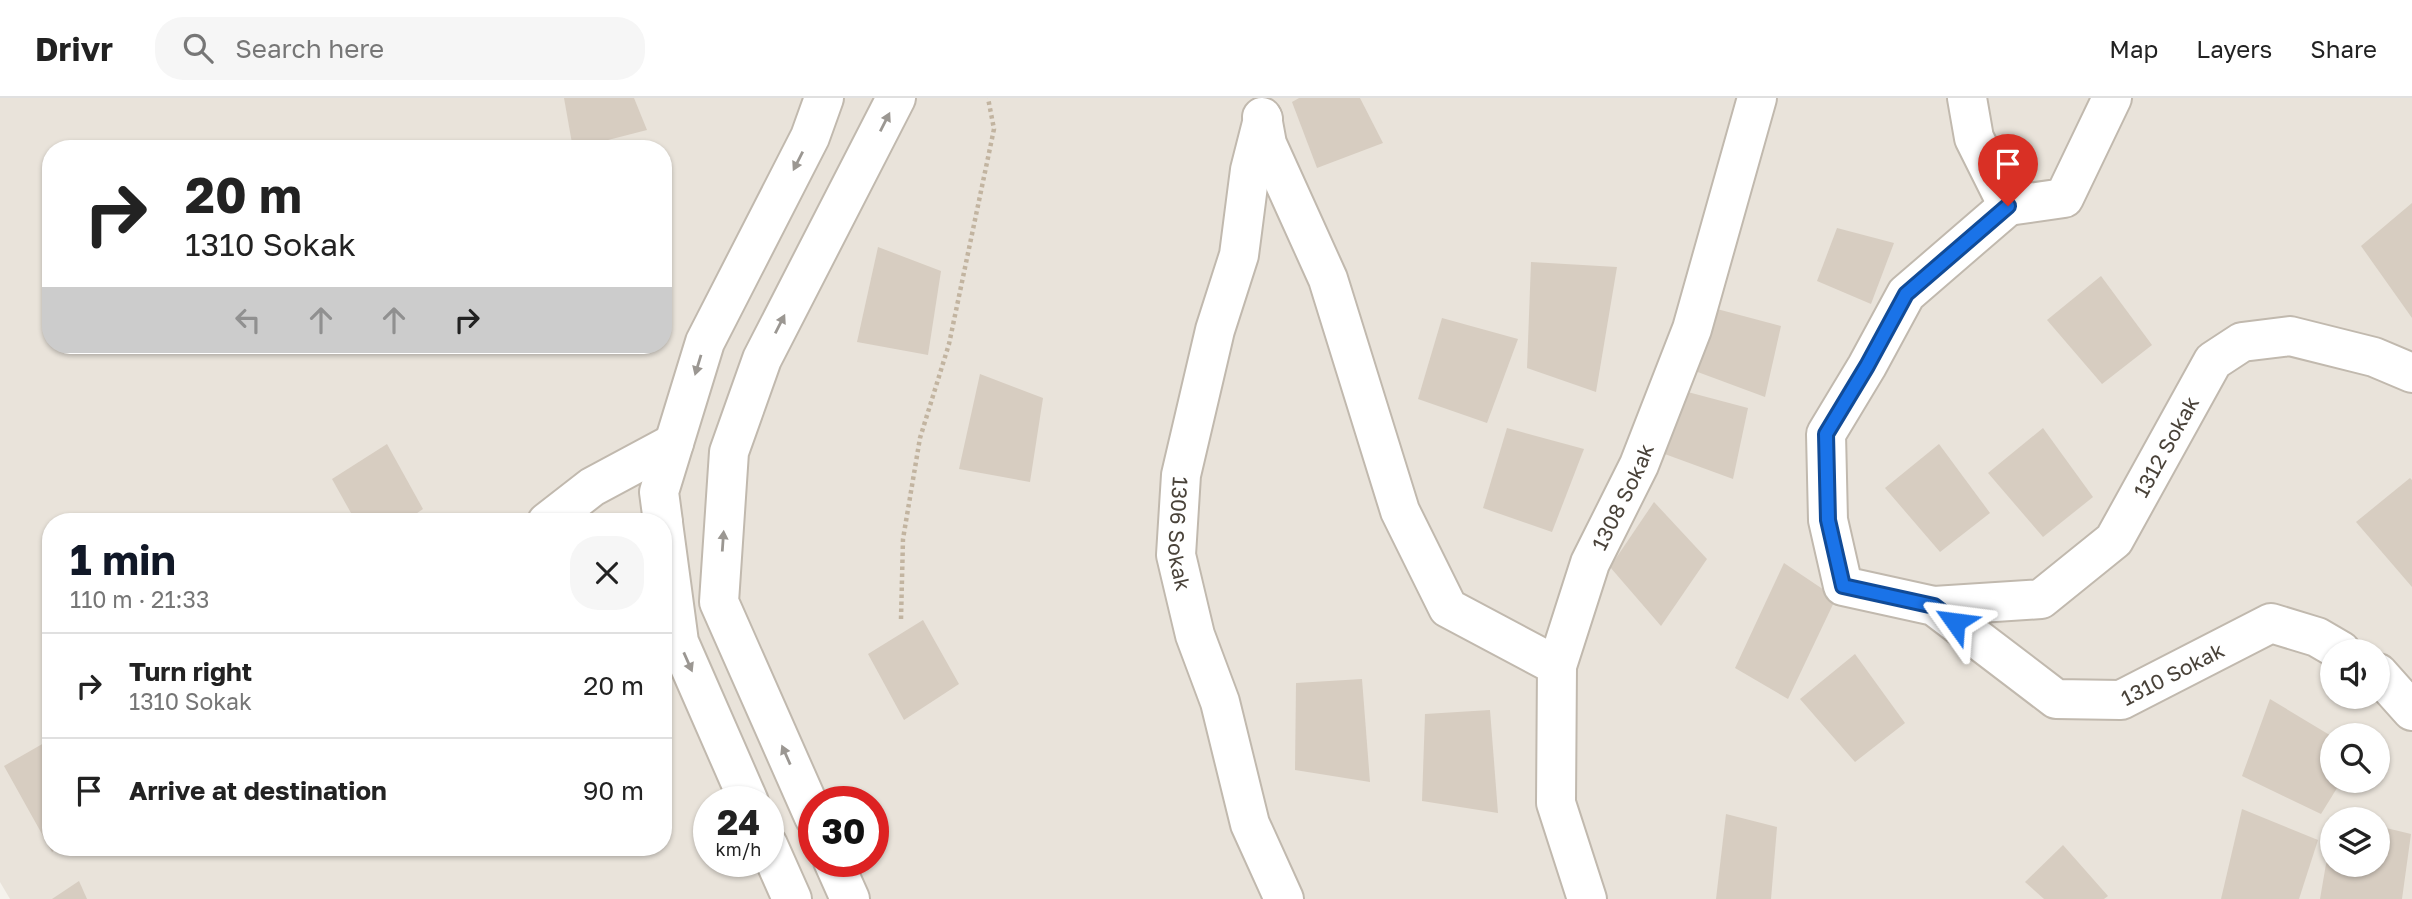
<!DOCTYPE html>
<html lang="en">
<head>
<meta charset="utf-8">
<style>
  :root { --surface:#fff; --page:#f6f6f6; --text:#222; --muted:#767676; --line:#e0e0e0; --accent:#111827 }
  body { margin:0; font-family:"Golos Text",sans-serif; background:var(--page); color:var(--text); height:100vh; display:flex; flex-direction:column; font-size:26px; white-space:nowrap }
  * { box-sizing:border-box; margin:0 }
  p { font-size:23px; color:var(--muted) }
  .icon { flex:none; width:38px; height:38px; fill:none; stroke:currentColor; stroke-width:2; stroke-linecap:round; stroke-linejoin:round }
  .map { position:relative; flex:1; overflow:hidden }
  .details { position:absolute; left:42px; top:415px; width:630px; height:343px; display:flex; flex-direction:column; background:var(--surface); border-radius:28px; box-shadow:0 2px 5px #0004 }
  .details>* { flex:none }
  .guide { position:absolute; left:42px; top:42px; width:630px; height:214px; border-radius:28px; box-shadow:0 2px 5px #0004; background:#fff; color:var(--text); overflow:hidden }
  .buttons { position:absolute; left:2320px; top:541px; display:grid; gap:14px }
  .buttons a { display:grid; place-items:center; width:70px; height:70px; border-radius:50%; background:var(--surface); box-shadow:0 2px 5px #0004; font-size:35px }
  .speed { position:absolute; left:693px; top:688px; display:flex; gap:14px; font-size:35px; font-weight:700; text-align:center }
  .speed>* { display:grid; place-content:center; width:91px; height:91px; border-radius:50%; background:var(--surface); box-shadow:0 2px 5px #0004; line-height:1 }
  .speed small { font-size:18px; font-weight:400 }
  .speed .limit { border:10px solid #d22; background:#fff; color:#111 }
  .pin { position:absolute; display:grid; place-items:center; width:60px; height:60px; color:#fff; margin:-72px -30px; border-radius:50% 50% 50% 0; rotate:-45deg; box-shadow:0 0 7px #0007 }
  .pin .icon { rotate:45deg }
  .me { position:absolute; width:77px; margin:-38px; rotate:301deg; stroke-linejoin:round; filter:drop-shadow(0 0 5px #0008) }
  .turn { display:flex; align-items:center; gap:24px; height:147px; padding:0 28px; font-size:32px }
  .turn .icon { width:91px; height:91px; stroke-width:2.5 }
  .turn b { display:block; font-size:49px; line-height:60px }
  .lanes { display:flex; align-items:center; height:66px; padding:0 28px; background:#0003; justify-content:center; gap:35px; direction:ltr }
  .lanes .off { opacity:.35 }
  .round { display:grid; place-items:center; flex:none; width:74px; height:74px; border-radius:28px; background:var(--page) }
  .headline { display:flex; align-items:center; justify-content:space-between; height:119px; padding:0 28px }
  h1 { font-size:42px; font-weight:700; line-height:52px; color:var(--accent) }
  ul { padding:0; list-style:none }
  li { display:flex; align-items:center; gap:21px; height:105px; padding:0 28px; border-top:2px solid var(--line) }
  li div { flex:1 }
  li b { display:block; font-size:26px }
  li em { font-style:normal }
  header { display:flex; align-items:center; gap:42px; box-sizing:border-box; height:98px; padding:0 35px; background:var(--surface); border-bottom:2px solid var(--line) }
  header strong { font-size:33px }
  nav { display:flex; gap:38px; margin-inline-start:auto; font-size:24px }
  .search { width:490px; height:63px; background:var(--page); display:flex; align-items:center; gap:18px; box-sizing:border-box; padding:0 24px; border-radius:28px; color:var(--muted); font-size:26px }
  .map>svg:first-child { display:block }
</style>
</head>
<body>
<header>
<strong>Drivr</strong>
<div class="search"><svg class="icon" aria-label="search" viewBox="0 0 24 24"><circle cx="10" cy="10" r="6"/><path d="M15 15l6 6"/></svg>Search here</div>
<nav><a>Map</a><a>Layers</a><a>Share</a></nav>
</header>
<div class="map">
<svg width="2412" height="801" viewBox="0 0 2412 801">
  <rect width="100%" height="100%" fill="#f5f2ec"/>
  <path fill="#e9e3da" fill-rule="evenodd" d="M0,0H2412V801H10L0,784ZM51,51H663V247H51ZM51,424H663V749H51ZM2333,553H2378V598H2333ZM2333,637H2378V682H2333ZM709,704H768V763H709ZM814,704H873V763H814ZM2333,721H2378V766H2333Z"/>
  <g fill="#d7cdc1">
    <path d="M564,0H634L647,32L573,51Z"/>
    <path d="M1299,0H1360L1383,45L1317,70L1292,4Z"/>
    <path d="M2412,105V220L2361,148Z"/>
    <path d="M1837,130L1894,145L1871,206L1817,183Z"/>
    <path d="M878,149L941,173L928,257L857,244Z"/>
    <path d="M1531,164L1617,169L1596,294L1527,270Z"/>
    <path d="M2101,178L2152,247L2102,286L2047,222Z"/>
    <path d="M1717,211L1781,228L1765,299L1695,273Z"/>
    <path d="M1442,220L1518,241L1487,325L1418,301Z"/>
    <path d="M980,276L1043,300L1030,384L959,371Z"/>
    <path d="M1684,293L1748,310L1733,381L1662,355Z"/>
    <path d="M1507,330L1584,351L1552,434L1483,410Z"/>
    <path d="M2043,330L2093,399L2043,439L1988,375Z"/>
    <path d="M387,346L423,411L404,424H356L332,381Z"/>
    <path d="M1939,346L1990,415L1940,454L1885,390Z"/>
    <path d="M2410,380L2412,382V489L2356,424Z"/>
    <path d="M1654,404L1707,461L1661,528L1610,469Z"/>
    <path d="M1784,465L1836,500L1788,601L1735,570Z"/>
    <path d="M923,522L959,586L904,622L868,556Z"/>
    <path d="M1855,556L1905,625L1855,664L1800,601Z"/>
    <path d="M1362,581L1370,684L1295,672L1296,585Z"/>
    <path d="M2270,601L2333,639V682H2342L2321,716L2242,678Z"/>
    <path d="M1490,612L1498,715L1422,703L1425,616Z"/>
    <path d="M51,641V749H60L52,754L4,668Z"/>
    <path d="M2242,711L2318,742L2299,801H2221Z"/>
    <path d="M1726,716L1777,729L1771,801H1716Z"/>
    <path d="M2378,728L2411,736L2402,801H2320L2331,737L2333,766H2378Z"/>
    <path d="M2063,747L2108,798L2104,801H2044L2025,784Z"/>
    <path d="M79,783L87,801H52Z"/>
  </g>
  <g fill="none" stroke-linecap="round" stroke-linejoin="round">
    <defs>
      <g id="minor">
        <path d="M1967,0L1974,40L2008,108L2064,100L2112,0"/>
        <path d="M1262,19L1267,46L1328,181L1400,413L1448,510L1557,568"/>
        <path id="s1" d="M1263,21L1250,72L1239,157L1215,232L1181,377L1176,457L1195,537L1220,604L1250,726L1284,801"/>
        <path id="s2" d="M2008,108L1906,196L1867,268L1826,336L1828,422L1843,488L1934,508L2056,601L2121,602L2271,525L2317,539L2341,553"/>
        <path d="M547,424L592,389L674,345"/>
        <path d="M663,424L659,394L705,244L810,39L824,0"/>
        <path d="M663,425L679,544L749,704"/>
        <path id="s3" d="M1934,508L2041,501L2114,442L2213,263L2242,244L2290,238L2374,259L2412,275"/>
        <path d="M2378,575L2412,613"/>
        <path d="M814,719L719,504L729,354L762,261L896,0"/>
        <path d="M768,747L792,801"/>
        <path d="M833,763L850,801"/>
        <path id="s4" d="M1587,801L1556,705L1557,568L1590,465L1639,367L1692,231L1757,0"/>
      </g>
    </defs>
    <use href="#minor" stroke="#c1b9ae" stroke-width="42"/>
    <path stroke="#c2b4a0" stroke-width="4.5" stroke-dasharray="3.5 3.5" stroke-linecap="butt" d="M901,521L903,441L920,340L949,246L994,31L988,0"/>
    <use href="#minor" stroke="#fff" stroke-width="38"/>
  </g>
  <defs><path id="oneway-solid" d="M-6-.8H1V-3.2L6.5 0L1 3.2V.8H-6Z" transform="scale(1.75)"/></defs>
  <g fill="#9b9792">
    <use href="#oneway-solid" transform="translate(885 24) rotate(-63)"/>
    <use href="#oneway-solid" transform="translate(798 63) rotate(117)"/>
    <use href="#oneway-solid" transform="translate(780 226) rotate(-63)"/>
    <use href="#oneway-solid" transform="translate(698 267) rotate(107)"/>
    <use href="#oneway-solid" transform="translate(723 443) rotate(-86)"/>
    <use href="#oneway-solid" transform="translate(688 564) rotate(66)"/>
    <use href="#oneway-solid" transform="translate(786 657) rotate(-114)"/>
  </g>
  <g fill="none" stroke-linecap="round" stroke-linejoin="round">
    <defs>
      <path id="route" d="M1955,524L1934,508L1843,488L1828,422L1826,336L1867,268L1906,196L2008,108"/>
    </defs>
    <use href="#route" stroke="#114b97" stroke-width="18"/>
    <use href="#route" stroke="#1a73e8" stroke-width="12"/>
  </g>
  <g text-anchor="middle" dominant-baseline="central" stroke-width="6" stroke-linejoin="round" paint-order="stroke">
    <g font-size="21" fill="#494239" stroke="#fff">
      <text stroke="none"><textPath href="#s3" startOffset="308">1312 Sokak</textPath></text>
      <text stroke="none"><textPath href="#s4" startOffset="420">1308 Sokak</textPath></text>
      <text stroke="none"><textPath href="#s1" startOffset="425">1306 Sokak</textPath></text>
      <text stroke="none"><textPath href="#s2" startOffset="819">1310 Sokak</textPath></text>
    </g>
  </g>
</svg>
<div class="buttons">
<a><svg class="icon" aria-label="sound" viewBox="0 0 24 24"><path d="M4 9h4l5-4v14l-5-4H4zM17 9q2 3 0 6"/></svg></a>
<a><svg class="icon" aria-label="search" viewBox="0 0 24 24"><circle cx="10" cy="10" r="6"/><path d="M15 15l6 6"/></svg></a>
<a><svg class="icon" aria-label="layers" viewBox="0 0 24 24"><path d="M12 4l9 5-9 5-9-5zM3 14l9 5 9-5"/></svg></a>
</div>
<div class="speed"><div>24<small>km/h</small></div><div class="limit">30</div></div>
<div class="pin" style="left:2008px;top:108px;background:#d93025"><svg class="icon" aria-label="arrive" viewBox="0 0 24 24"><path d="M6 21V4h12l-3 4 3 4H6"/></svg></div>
<svg class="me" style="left:1955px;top:524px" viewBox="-20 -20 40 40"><path d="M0-17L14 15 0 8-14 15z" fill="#1a73e8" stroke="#fff" stroke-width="4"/></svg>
<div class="guide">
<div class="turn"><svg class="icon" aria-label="right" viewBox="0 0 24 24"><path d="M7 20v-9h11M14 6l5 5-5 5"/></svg><div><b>20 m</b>1310 Sokak</div></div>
<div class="lanes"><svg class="icon off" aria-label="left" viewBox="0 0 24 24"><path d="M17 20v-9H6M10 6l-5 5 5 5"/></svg><svg class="icon off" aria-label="ahead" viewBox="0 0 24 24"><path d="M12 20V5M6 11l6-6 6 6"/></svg><svg class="icon off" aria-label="ahead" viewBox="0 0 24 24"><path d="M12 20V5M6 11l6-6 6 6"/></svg><svg class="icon" aria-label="right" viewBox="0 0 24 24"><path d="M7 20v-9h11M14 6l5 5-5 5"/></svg></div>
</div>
<section class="details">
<div class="headline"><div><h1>1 min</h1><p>110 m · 21:33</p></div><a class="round"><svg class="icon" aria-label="close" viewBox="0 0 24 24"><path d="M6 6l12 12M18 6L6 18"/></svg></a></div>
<ul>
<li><svg class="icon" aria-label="right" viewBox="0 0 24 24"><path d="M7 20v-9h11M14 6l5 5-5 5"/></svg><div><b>Turn right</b><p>1310 Sokak</p></div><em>20 m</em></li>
<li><svg class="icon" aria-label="arrive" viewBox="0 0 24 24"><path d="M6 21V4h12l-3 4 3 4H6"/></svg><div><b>Arrive at destination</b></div><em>90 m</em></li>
</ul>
</section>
</div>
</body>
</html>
